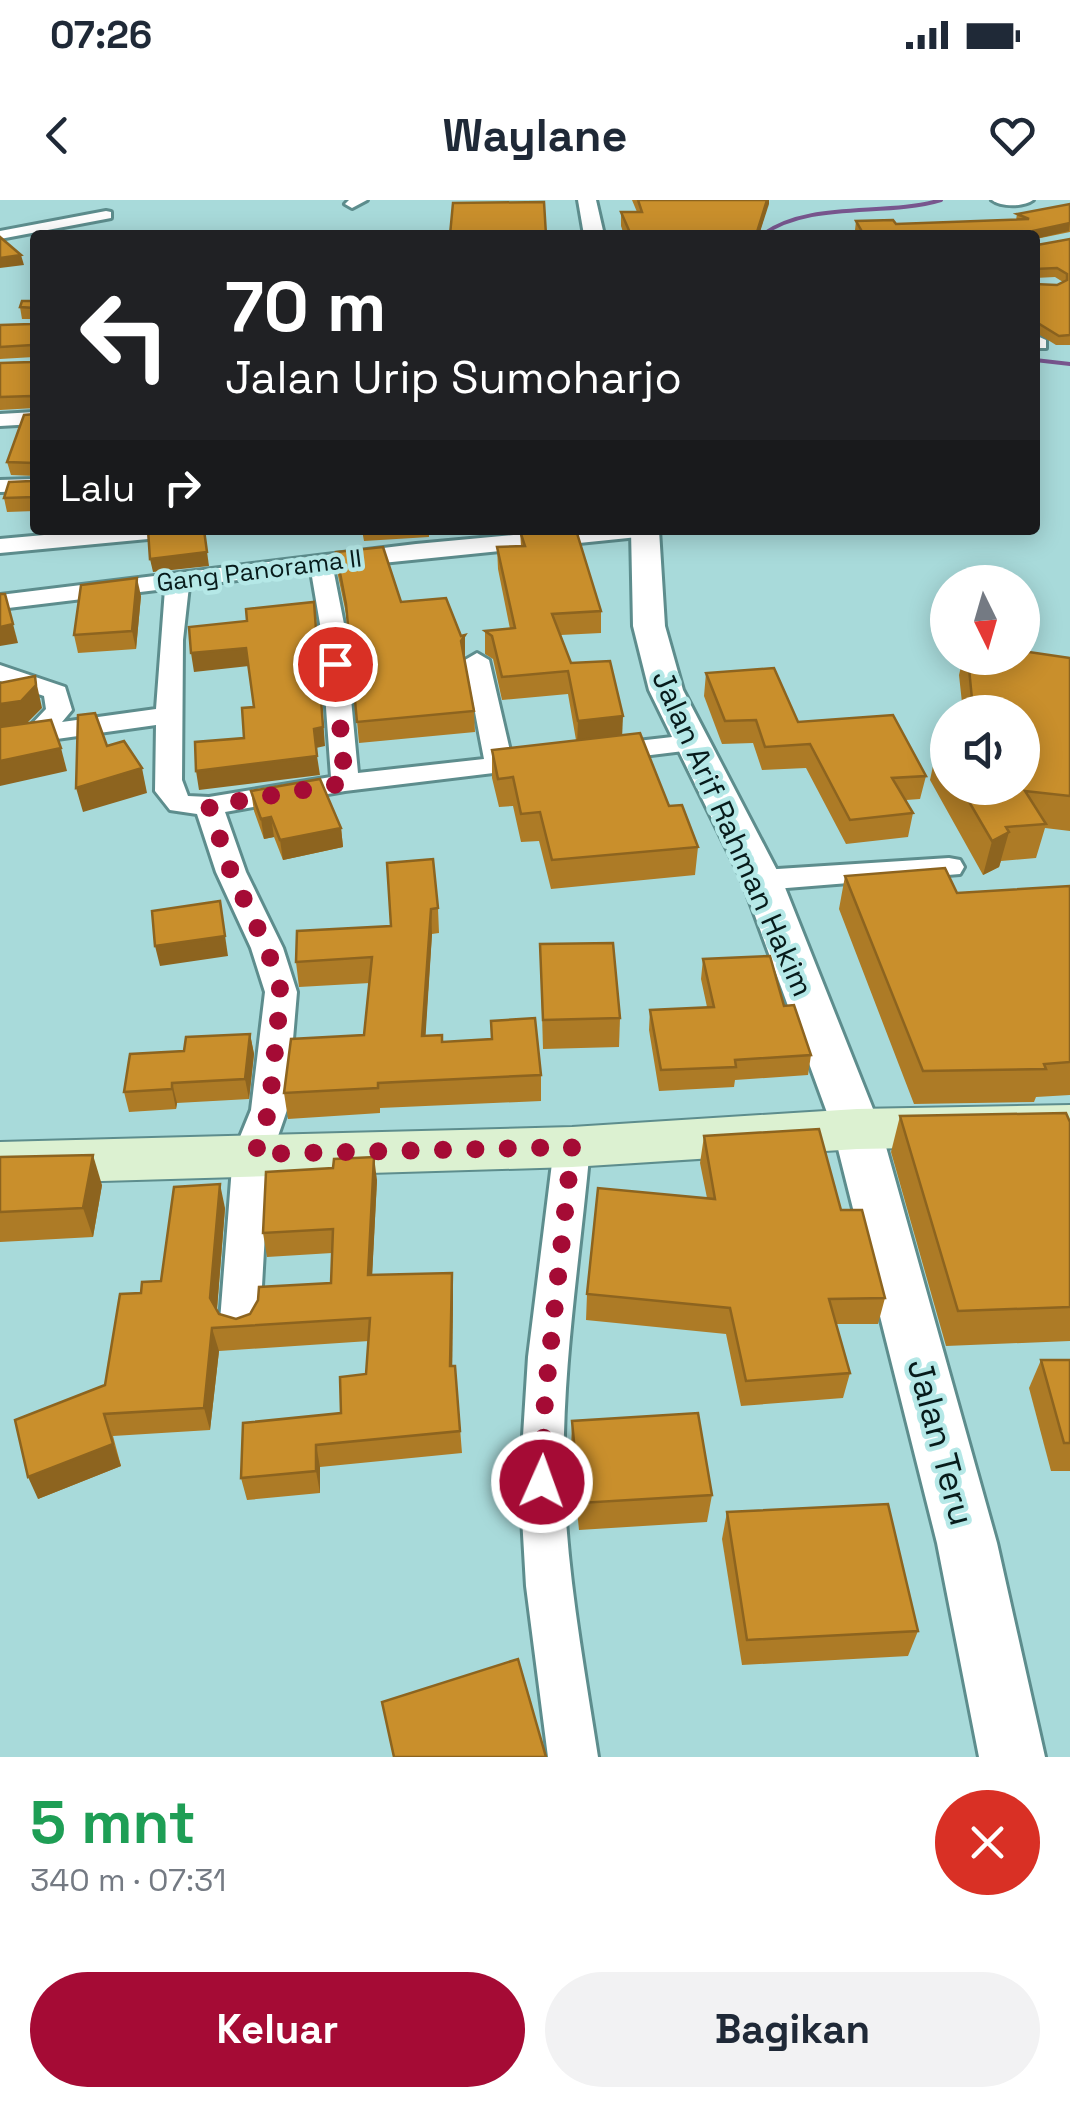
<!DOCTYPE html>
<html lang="id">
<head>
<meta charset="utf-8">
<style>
  :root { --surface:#fff; --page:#f2f2f3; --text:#1f2937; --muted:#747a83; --accent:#a50b35 }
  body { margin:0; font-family:"Space Grotesk",sans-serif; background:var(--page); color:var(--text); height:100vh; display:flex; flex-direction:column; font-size:38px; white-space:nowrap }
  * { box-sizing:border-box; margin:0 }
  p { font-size:32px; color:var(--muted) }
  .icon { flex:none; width:55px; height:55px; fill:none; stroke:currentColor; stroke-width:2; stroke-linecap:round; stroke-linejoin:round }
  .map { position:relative; height:1557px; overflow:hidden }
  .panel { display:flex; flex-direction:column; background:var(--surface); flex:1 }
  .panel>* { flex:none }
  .top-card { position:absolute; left:30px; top:30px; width:1010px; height:305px; border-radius:10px; box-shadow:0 5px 25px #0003; background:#202124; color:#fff; overflow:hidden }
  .needle { width:65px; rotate:175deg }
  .tools { position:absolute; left:930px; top:365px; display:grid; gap:20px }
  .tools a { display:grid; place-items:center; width:110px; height:110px; border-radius:50%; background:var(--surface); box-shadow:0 5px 25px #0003; font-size:50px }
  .pin { position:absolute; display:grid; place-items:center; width:85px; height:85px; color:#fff; margin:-42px; border:5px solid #fff; border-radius:50%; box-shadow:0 2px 10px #0007 }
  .me { position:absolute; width:110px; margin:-55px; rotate:2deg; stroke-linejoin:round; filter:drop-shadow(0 0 8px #0008) }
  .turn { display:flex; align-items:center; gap:35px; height:210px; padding:0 30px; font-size:45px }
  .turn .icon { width:130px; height:130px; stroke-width:2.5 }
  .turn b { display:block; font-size:70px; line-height:85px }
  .then { display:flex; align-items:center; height:95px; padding:0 30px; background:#0003; gap:20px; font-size:38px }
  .round { display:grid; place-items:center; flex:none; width:105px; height:105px; border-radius:52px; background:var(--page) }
  .overview { display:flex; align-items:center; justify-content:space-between; height:170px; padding:0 30px }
  h1 { font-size:60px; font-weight:700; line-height:75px; color:#1e9e55 }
  .primary-button { display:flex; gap:20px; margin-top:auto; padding:20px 30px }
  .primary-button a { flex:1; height:115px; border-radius:60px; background:var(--accent); color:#fff; font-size:40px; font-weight:700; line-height:115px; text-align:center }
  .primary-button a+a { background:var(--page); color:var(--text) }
  .status { display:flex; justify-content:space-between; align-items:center; height:70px; padding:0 50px; background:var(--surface); direction:ltr }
  .status svg { height:28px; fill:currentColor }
  header { display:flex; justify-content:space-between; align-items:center; height:130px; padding:0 30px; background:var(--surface); font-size:45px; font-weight:700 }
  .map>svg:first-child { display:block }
</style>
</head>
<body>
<div class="status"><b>07:26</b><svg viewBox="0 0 49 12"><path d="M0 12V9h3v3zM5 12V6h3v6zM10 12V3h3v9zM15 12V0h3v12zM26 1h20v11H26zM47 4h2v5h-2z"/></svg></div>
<header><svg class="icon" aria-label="back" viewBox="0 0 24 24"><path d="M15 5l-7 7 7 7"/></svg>Waylane<svg class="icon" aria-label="heart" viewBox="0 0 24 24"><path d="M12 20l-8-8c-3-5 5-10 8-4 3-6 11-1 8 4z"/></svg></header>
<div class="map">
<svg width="1070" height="1557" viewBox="0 0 1070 1557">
  <rect width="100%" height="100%" fill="#a8dada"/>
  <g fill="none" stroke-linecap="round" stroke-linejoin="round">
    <g stroke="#78568e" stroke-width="4">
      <path d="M762,35C810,0 885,17 941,0"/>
      <path d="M1035,160L1070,164"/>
    </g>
    <defs>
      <g id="minor">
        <path d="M367,0L352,8L345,4L349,0Z"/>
        <path d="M992,0H1033C1024,7 1001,7 992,0Z"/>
        <path d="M106,11L111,12V18L0,39V31Z"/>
        <path d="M1035,135L1046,140V148H1035Z"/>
        <path d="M35,212V224L0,226V214Z"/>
        <path d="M35,279V291L0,292V280Z"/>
        <path d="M99,330H180L169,337L0,353V339Z"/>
        <path d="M568,330H649L638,337L333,368L344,424L358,573L484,559L465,460L477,453L489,460L511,555H544L548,561L544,567L345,591L225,612L246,672L283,748L297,792L287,910L269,962L260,1121L254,1133L240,1138L226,1133L220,1121L233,954L251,910L265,792L251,748L216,672L197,614L170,610L155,591L156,525L0,547V531L29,527L46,509L44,496L0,481V465L65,487L72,510L62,522L156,509L165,389L0,409V395L416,344ZM311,371L320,424L331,577L209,597L188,596L182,580L183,440L189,386Z"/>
        <path d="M690,535L703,543L700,549L602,561L588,553L602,545Z"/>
        <path d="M949,658L960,660L964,667L960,674L762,690L751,687L747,680L751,673L762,670Z"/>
        <path d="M572,933L585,937L590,947C580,1059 561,1171 564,1283C567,1375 584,1466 598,1557H548L526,1386L520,1283L528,1157L554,947L559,937Z"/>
      </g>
      <g id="tertiary">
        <path d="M578,0H596L604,35H584Z"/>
        <path d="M631,330H659L665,426L683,490L782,680L881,929L997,1343L1045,1557H979L937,1343L833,929L742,680L649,490L633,426Z"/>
      </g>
      <path id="secondary" d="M1070,905V945L857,949L572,967L0,984V942L572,927L857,909Z"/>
    </defs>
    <use href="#minor" stroke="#5d8d8d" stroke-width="6"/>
    <use href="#tertiary" stroke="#5d8d8d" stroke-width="6"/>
    <use href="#secondary" stroke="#5d8d8d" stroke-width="4"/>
    <use href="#minor" fill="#fff" fill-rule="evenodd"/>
    <use href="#tertiary" fill="#fff" fill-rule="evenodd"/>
    <use href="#secondary" fill="#dcf1d1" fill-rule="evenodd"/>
  </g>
  <g fill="#ad7b26">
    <path d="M632,0H769L759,35H624L621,26V12H637Z"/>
    <path d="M1070,4V32L1036,39L1037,45L1070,39V145H1056L1035,132V84L1057,85L1063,82L1055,77L1035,78V35H857L855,30L856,21L896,24L1016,20L1017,14Z"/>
    <path d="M35,101V119H22L20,107Z"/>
    <path d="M35,121V208L0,210V163L32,162L34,157L0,159V125L32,124Z"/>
    <path d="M35,214V276L11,275L7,262Z"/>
    <path d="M35,278V311L7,312L4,298Z"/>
    <path d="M362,330H429V337L364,341Z"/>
    <path d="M520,331L601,411V433L561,435L571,463L622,535L698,647L695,675L551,689L539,641L521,642L513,606L499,607L492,578V550L576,540L568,494L502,500L493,459L485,454V431L510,429L498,369L497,347L521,346Z"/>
    <path d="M336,352L401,402L461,436L465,435V455L464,457L474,511L475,532L359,543L348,423L337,371Z"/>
    <path d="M141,396L136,449L78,453L74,435Z"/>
    <path d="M963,458H1070V631L1045,628L1036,658L1001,661L999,667L983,675L930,580L937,547L948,546V588H1022V512H963L959,475Z"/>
    <path d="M706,473L798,522L926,576L920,599L906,600L913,613L908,637L846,644L806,568L762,570L753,543L722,544L704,496Z"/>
    <path d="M251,591L341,628L343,647L283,660L274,637L264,639L254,611Z"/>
    <path d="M387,663L438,708L439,733L432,734L425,836L541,875V901L380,908V913L288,919L284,893L364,835L370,783L299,787L296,762L391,726Z"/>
    <path d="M845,676L957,693L1070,686V895L1036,897L1034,902L914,904L839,709Z"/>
    <path d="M540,744L620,818L619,847L543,849Z"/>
    <path d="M703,759L784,806L811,855L808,875L735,880L734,887L659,891L649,830L650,810L707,807L701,779Z"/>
    <path d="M250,834L254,854L249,899L177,903L176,909L129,912L124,892L184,851Z"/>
    <path d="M900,916L1070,922V1141L946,1146L891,952Z"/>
    <path d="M704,936L841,1010L885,1098L878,1124H836L850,1173L843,1198L741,1206L726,1134L586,1120L587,1094L707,998L700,963Z"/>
    <path d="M0,957L102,985L93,1037L0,1042Z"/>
    <path d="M377,980L372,1075L452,1073L453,1096L452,1166H455L462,1253L320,1267V1293L247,1300L241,1278L341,1213L366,1174L369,1141L219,1151L210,1230L113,1236L121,1266L38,1299L105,1185L141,1093L161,1081L225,1008L217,1110L219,1114L236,1119L331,1083L332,1053L267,1057L263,1033Z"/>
    <path d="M1041,1160H1070V1271H1051L1029,1188Z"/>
    <path d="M572,1221L712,1295L707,1322L579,1330L571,1249Z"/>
    <path d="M727,1312L918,1431L908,1456L742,1465L722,1339Z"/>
  </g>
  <g fill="#8d641f">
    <path d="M767,0H769V4L759,35H756Z"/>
    <path d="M1070,23L1069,31L1035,39L1033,31Z"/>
    <path d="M21,55L24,65L0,68V58Z"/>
    <path d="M204,330L209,366L153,372L150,359Z"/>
    <path d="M137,378L141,396L136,449L132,431Z"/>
    <path d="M316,420L325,546L316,548L314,529Z"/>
    <path d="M13,424L18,443L0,446V427Z"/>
    <path d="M465,435V455L461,461V441Z"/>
    <path d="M246,448L249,466L194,472L191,453Z"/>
    <path d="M35,476L42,508L27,523L0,528V504Z"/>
    <path d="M623,516L622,539L577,544L578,521Z"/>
    <path d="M61,548L67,571L0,586V561Z"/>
    <path d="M317,556L320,575L199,590L196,571Z"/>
    <path d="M142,568L147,593L83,612L76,588Z"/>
    <path d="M271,617L274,637L264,639L261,619Z"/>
    <path d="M341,628L343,647L283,660L280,640Z"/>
    <path d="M1009,632L999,667L983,675L992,641Z"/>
    <path d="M220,701L228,756L160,766L155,746Z"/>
    <path d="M431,709L432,734L424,861L422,836Z"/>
    <path d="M250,834L254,854L249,899L245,879Z"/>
    <path d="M172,883L177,903L176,909L172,889Z"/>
    <path d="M93,955L102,985L93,1037L83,1008Z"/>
    <path d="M374,957L377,980L371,1098L368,1075Z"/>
    <path d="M220,984L225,1008L216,1121L210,1098Z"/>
    <path d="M452,1073L453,1096L452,1189L450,1166Z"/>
    <path d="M212,1128L219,1151L210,1230L204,1208Z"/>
    <path d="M104,1214L121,1266L38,1299L28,1277Z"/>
    <path d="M316,1245L320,1267V1293L316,1271Z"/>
  </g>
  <g fill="#c98f2c" stroke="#8d641f" stroke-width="2.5">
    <path d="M638,0H767L756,35H631L621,12H642Z"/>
    <path d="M544,2L546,35H450L453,3Z"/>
    <path d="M1070,4V23L1033,31L1034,35H864L856,21L893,20L896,24L1029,19L1017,14Z"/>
    <path d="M0,37L21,55L0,58Z"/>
    <path d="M1035,37L1037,45L1070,39V135L1059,136L1036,122L1035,125V84L1057,85L1067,80V74L1057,68L1035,69Z"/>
    <path d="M22,101H35V108L20,107Z"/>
    <path d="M35,121V148L32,145L0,147V125L32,124Z"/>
    <path d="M35,153V199L32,196L0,197V163L32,162Z"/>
    <path d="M35,210V270L34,263L7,262L24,215L35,214Z"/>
    <path d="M35,278V297L4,298L9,282L32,281Z"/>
    <path d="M148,330H204L207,352L150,359Z"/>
    <path d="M532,330H576L601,411L552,414L571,463L610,461L623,516L578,521L568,471L502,477L492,436L485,431L515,428L497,347L525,346L520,331Z"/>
    <path d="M383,347L401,402L446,398L461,436L465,435L461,441L474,511L357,522L346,404L336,352Z"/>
    <path d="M137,378L132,431L74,435L81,385Z"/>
    <path d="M0,394H5L13,424L0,427Z"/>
    <path d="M314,402L323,527L314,529L317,556L196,571L195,542L244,538L242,508L254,507L246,448L191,453L189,427L247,421L246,409Z"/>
    <path d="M1022,451L1070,458V596L1025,591L1046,624L1006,627L1009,632L992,641L961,588H1022V512H977L972,499L968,458H1022Z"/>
    <path d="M774,468L798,522L893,515L926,576L892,578L913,613L850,620L810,544L765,547L756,520L725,521L706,473Z"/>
    <path d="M35,476L36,485L21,501L0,504V483Z"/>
    <path d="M95,513L107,546L124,541L142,568L76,588L78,515Z"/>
    <path d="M51,520L61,548L0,561V527Z"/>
    <path d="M640,533L669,606L682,605L698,647L552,660L540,612L521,614L513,577L498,579L492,550Z"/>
    <path d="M948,546V564L937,547Z"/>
    <path d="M320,579L341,628L280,640L271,617L261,619L251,591Z"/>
    <path d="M433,659L438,708L431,709L422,836L442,835V842L492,839L491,821L535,818L541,875L378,883V888L284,893L291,839L364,835L372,757L296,762L297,731L391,726L387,663Z"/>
    <path d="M945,668L957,693L1070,686V862L1044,864L1046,869L923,871L845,676Z"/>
    <path d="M220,701L225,736L155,746L152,711Z"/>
    <path d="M613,743L620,818L543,820L540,744Z"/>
    <path d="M770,756L784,806L794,805L811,855L735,860L736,867L661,870L650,810L714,807L703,759Z"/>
    <path d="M250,834L245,879L172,883V889L124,892L130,854L184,851L186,837Z"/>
    <path d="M1066,913L1070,922V1107L958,1111L900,916Z"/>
    <path d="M819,929L841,1010H862L885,1098L829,1099L850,1173L746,1181L730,1108L587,1094L598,988L715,999L704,936Z"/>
    <path d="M93,955L83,1008L0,1012V957Z"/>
    <path d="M374,957L368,1075L452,1073L450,1166H455L460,1231L316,1245V1271L241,1278L243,1223L341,1213L340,1177L366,1174L370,1118L212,1128L204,1208L104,1214L113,1244L28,1277L15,1220L105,1185L120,1094L141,1093L142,1082L161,1081L174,987L220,984L210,1098L219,1114L236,1119L250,1114L258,1100L259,1087L331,1083L333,1029L263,1033L266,972L333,968L334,959Z"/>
    <path d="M1041,1160H1070V1243H1064Z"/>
    <path d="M698,1213L712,1295L580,1303L572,1221Z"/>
    <path d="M888,1304L918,1431L747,1440L727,1312Z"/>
    <path d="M518,1459L546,1557H394L382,1502Z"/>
  </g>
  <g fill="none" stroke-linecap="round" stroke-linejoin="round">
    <path stroke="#a50b35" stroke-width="18" stroke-dasharray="0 32.4" d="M335,464L345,583L209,606L231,672L267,748L281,792L269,910L255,954L572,947L545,1198L542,1282"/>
  </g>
  <g text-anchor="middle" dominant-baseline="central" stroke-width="9" stroke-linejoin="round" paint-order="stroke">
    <g font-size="25" fill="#071b1b" stroke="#b5e8e7">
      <text transform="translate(259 370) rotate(-7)">Gang Panorama II</text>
    </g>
    <g font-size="30" fill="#071b1b" stroke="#b5e8e7">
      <text transform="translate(733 633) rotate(66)">Jalan Arif Rahman Hakim</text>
    </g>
    <g font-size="35" fill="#071b1b" stroke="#b5e8e7">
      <text transform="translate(941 1242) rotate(75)">Jalan Teru</text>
    </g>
  </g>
</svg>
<div class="tools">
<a><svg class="needle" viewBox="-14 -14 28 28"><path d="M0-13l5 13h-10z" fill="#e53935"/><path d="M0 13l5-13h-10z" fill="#747a83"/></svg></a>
<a><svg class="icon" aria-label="sound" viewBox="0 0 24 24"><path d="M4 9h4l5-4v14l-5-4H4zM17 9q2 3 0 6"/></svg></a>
</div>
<div class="pin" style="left:335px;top:464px;background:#d93025"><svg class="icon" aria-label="arrive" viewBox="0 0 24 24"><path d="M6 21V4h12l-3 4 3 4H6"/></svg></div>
<svg class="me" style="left:542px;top:1282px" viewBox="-20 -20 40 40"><circle r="17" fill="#a50b35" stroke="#fff" stroke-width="3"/><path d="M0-11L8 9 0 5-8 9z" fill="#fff"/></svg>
<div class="top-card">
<div class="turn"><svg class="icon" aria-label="left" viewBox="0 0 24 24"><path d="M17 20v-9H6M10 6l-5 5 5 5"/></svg><div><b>70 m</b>Jalan Urip Sumoharjo</div></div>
<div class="then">Lalu<svg class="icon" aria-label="right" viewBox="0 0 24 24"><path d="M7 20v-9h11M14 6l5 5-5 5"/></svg></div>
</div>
</div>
<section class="panel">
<div class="overview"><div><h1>5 mnt</h1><p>340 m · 07:31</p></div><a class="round" style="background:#d93025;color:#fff"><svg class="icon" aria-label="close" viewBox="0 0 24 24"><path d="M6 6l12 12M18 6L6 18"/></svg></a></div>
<div class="primary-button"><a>Keluar</a><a>Bagikan</a></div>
</section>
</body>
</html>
